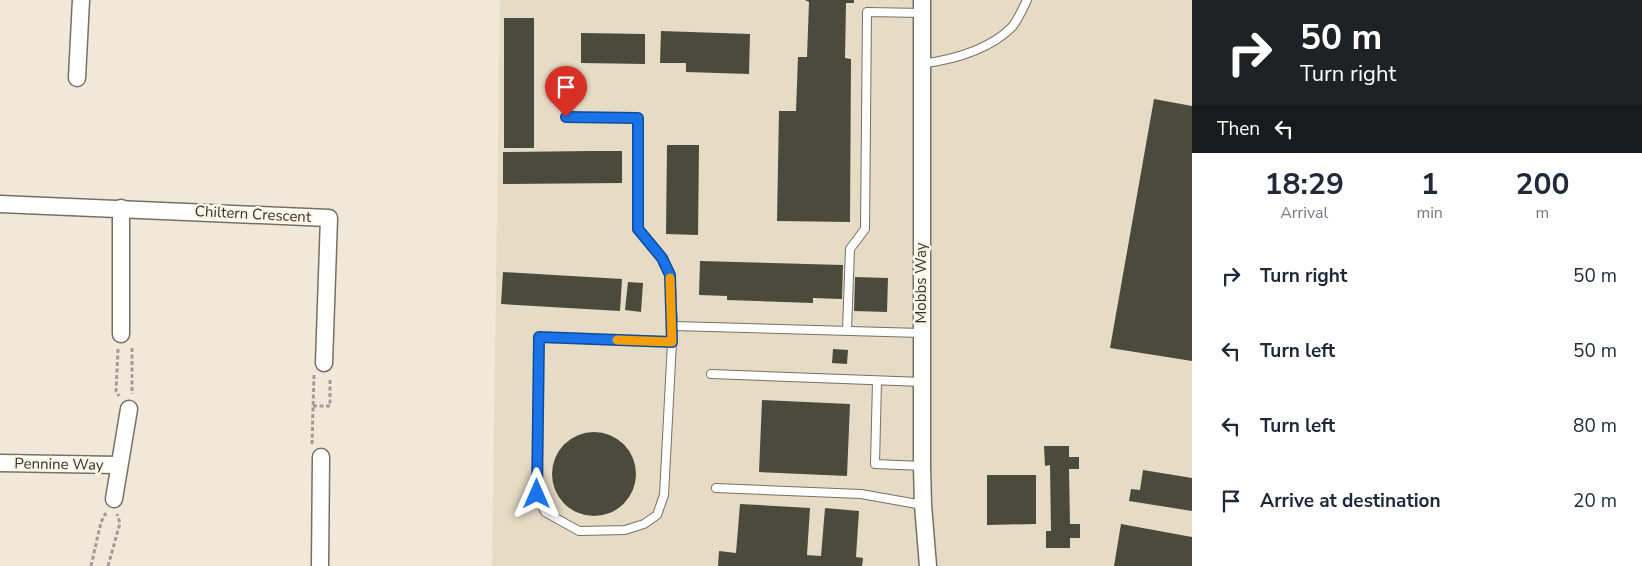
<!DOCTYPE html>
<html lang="en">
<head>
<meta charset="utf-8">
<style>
  :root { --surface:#fff; --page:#f2f2f3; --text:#1f2937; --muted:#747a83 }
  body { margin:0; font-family:"Nunito Sans",sans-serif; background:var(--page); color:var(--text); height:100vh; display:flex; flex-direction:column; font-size:19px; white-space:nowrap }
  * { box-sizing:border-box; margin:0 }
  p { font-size:16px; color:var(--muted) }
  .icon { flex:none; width:28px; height:28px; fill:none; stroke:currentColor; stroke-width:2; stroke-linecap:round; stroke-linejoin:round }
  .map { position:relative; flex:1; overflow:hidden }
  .details { display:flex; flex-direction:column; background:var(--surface); width:450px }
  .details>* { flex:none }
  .top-card { background:#202124; color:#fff; overflow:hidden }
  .pin { position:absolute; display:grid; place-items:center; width:42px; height:42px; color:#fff; margin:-51px -21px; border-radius:50% 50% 50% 0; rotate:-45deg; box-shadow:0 0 5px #0007 }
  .pin .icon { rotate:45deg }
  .me { position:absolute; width:55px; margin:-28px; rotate:0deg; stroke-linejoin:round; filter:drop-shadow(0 0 4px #0008) }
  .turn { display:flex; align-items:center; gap:18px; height:105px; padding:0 25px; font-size:22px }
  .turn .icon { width:65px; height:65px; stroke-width:2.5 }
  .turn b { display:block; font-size:35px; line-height:42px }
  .then { display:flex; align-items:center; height:48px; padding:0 25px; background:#0003; gap:10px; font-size:19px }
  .eta { display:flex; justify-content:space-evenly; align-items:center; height:85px; text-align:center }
  .eta b { font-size:30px; font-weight:700; line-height:35px }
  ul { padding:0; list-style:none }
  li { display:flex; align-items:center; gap:15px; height:75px; padding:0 25px }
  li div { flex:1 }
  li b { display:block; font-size:19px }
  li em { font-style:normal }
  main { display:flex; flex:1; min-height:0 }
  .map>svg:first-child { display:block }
</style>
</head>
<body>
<main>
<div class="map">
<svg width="1192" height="566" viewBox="0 0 1192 566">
  <rect width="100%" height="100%" fill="#f0e8d8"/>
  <path fill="#e6dcc5" d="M500,0H1192V566H492Z"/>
  <g fill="#4a4b3d">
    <path d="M805,0H854V3H846L845,58L851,59L850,222L777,221L779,111H796L798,57H807L809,2Z"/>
    <rect x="504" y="18" width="30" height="130"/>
    <path d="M661,31L750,34L749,74L686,72V63H660Z"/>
    <path d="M581,33L645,34V64L581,63Z"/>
    <path d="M1154,99L1192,106V361L1110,348Z"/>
    <path d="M667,145H699L698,235L666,234Z"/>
    <path d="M592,151H622V183L503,184V152Z"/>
    <path d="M700,261L843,265L842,299L813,298V303L727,300V296L699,295Z"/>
    <path d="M503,272L622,279L620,311L501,304Z"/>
    <path d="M855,277L888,278L887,312L854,311Z"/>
    <path d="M628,282L643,283L641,312L625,310Z"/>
    <path d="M833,349L848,350L847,364L832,363Z"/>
    <path d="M762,400L850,404L847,476L759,472Z"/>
    <circle cx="594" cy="474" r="42"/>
    <path d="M1044,446H1069V457H1079V469H1069L1070,524H1080V538H1070V548H1046V531H1051L1050,465L1045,466Z"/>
    <path d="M1143,470L1192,478V511L1129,501L1131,489L1140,490Z"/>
    <path d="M987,475H1036V524L987,525Z"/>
    <path d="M740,504L810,508L807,555L821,556L825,508L859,511L856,557L863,558L862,566H718L719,551L736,553Z"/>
    <path d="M1121,524L1192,537V566H1114Z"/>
  </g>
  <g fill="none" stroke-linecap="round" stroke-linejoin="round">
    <defs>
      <g id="service">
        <path d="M921,64C951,60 989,50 1012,27C1018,20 1023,8 1027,0"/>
        <path d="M566,117L638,118L637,229L662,258L670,275L673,326"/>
        <path d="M847,330L850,249L865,229L867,12L922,13"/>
        <path d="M672,342L539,337L537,494L545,512L579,531L625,530L644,524L657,515L664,495L672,342L673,326L921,333"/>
        <path d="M711,374L923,382"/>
        <path d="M877,381L875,464L922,466"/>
        <path d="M716,488L861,494L923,505"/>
      </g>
      <g id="minor">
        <path d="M922,0V466L923,505L928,566"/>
        <path d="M77,78L81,0"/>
        <path d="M0,204L329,218L324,363"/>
        <path d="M121,208V334"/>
        <path d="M0,463L118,465"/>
        <path d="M114,499L129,409"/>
        <path d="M320,566L321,457"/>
      </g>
    </defs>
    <use href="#service" stroke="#777062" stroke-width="10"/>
    <use href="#minor" stroke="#777062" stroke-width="19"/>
    <g stroke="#a29c91" stroke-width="3" stroke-dasharray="4 2.5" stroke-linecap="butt">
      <path d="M132,348V394"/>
      <path d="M118,349L116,391L119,396"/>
      <path d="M313,406H330V378"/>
      <path d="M312,444L314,375"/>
      <path d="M91,566L101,522L106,513"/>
      <path d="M108,566L120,523L117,514"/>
    </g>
    <use href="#service" stroke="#fff" stroke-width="8"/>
    <use href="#minor" stroke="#fff" stroke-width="16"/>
  </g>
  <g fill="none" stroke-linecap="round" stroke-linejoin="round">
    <defs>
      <path id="route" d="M537,494L539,337L672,342L670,275L662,258L638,229V118L566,117"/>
    </defs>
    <use href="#route" stroke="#114b97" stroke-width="12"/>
    <use href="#route" stroke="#1a73e8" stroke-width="9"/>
    <path stroke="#f59e0b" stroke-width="9" d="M617,340L672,342L670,278"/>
  </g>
  <g text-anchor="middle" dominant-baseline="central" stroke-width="5" stroke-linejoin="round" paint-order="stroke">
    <g font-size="15" fill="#34312b" stroke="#fdf5e5">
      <text transform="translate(253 214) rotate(3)">Chiltern Crescent</text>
      <text transform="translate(921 283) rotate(-90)">Mobbs Way</text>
      <text transform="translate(59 464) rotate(1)">Pennine Way</text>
    </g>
  </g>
</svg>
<div class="pin" style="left:566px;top:117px;background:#d93025"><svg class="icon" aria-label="arrive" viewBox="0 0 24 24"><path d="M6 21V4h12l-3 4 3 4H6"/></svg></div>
<svg class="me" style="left:537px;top:494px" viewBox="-20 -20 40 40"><path d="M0-17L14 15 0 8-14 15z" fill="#1a73e8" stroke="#fff" stroke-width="4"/></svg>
</div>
<section class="details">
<div class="top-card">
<div class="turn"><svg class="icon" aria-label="right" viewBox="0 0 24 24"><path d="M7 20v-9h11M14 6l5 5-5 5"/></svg><div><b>50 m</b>Turn right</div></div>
<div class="then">Then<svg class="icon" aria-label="left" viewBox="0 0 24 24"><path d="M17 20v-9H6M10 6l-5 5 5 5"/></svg></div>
</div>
<div class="eta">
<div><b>18:29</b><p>Arrival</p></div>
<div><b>1</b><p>min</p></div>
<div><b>200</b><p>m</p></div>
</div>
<ul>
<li><svg class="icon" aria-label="right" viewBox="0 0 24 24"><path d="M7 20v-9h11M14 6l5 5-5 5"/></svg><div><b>Turn right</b></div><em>50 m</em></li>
<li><svg class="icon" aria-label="left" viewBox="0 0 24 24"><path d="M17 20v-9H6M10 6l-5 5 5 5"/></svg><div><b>Turn left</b></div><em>50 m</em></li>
<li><svg class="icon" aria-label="left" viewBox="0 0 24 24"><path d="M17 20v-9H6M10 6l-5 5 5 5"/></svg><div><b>Turn left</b></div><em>80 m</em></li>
<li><svg class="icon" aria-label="arrive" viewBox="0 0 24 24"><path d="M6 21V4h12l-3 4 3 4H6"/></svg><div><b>Arrive at destination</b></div><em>20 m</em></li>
</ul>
</section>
</main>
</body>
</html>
